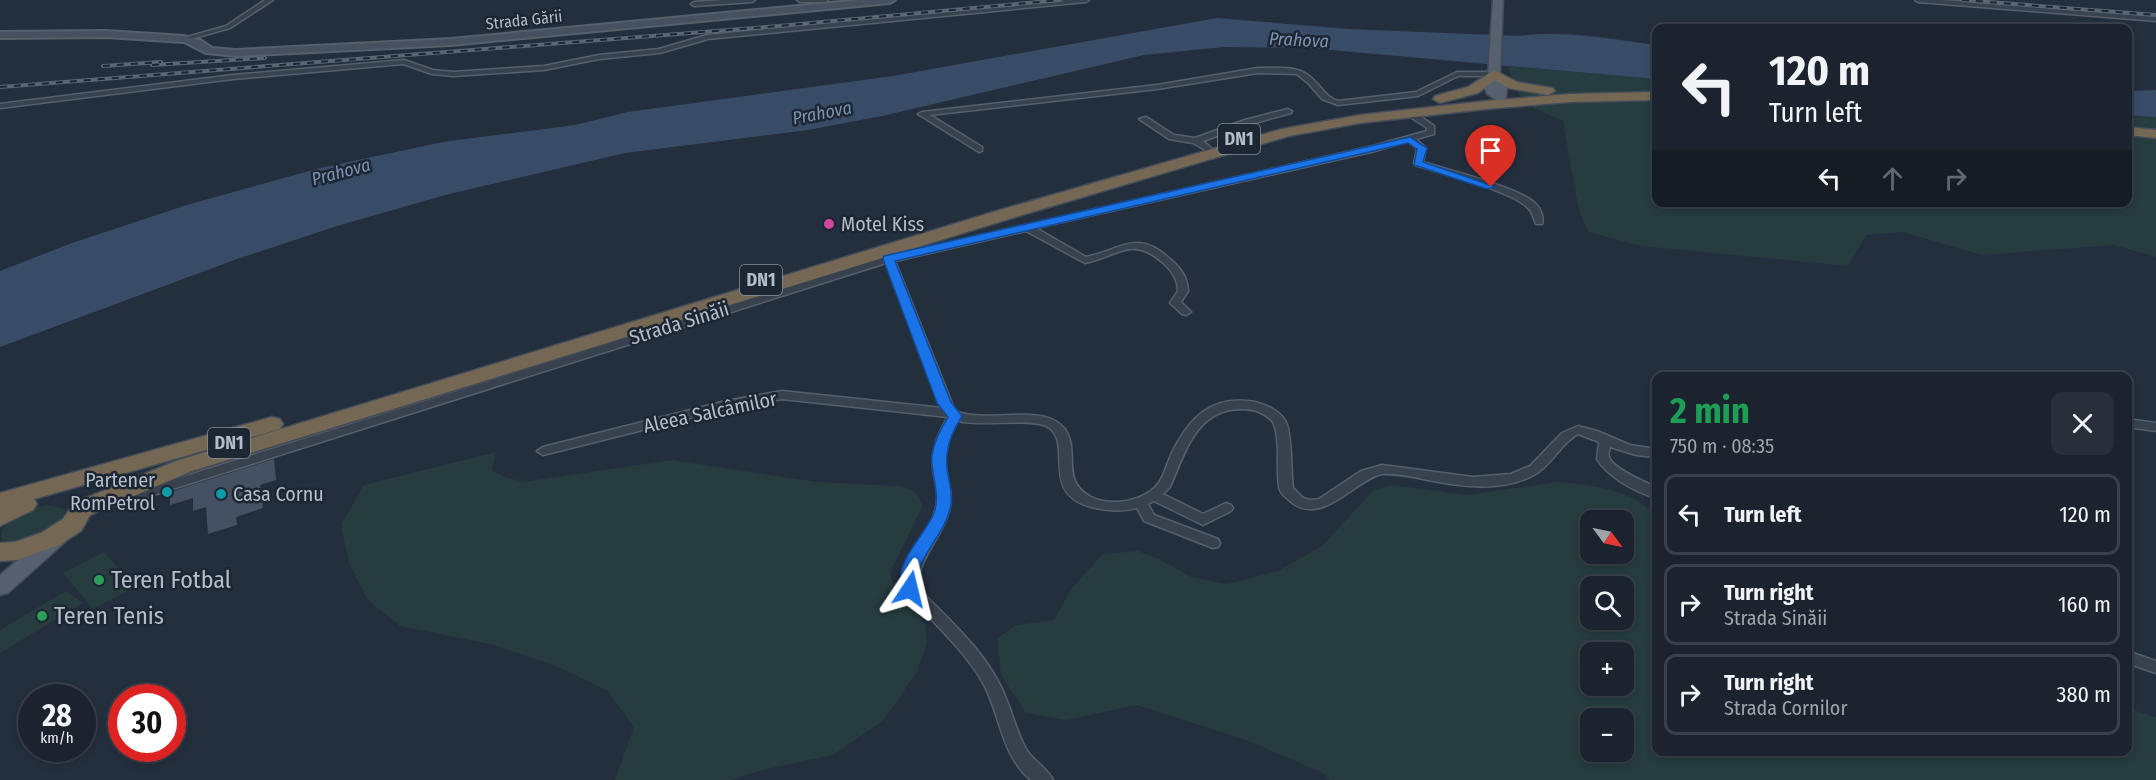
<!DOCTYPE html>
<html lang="en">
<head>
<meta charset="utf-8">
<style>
  :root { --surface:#1b232e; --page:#282f3a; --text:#f1f3f6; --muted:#a0a4aa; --line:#39404a }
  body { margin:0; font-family:"Fira Sans Condensed",sans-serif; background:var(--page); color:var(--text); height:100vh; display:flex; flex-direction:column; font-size:22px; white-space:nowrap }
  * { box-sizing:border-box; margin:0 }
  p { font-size:20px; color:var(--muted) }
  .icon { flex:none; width:33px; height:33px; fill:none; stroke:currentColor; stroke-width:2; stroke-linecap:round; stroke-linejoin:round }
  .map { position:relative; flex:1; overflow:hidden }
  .sheet { position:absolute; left:1652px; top:372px; width:480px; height:384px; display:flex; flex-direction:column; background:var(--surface); border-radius:12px; box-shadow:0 3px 9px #0003,0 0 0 2px var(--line) }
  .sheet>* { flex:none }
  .top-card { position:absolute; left:1652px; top:24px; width:480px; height:183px; border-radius:12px; box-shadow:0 3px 9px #0003,0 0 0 2px var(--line); background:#1b232e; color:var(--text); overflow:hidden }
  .needle { width:39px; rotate:123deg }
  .tools { position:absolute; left:1580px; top:510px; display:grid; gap:12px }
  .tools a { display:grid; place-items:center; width:54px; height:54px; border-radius:12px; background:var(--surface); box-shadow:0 3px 9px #0003,0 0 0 2px var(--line); font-size:30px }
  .speed { position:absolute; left:18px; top:684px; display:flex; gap:12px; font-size:30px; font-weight:700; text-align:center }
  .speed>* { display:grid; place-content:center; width:78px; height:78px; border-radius:50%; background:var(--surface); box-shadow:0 3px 9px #0003,0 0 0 2px var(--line); line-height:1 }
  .speed small { font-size:15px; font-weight:400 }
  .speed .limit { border:9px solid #d22; background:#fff; color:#111 }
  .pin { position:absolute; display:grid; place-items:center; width:51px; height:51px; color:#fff; margin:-62px -26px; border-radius:50% 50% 50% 0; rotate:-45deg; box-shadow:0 0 6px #0007 }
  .pin .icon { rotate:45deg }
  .me { position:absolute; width:66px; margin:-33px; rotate:10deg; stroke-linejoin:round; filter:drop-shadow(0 0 4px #0008) }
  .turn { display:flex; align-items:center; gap:21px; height:126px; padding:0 18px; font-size:27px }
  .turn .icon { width:78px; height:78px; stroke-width:2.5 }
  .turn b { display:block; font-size:42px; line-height:51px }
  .lanes { display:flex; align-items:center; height:57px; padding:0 18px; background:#0003; justify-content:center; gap:30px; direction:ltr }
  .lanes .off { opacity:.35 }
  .round { display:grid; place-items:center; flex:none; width:63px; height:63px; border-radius:12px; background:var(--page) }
  .summary { display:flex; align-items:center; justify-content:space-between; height:102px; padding:0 18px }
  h1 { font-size:36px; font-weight:700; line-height:45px; color:#1e9e55 }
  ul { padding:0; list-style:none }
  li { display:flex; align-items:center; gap:18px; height:81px; margin:0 12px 9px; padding:0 6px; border:3px solid var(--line); border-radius:12px }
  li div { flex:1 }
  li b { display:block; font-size:22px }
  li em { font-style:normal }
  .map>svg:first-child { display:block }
</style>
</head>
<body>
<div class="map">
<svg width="2156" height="780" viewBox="0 0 2156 780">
  <rect width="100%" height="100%" fill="#242f3e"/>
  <g fill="#263c3f" fill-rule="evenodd">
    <path d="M1507,66L1656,79V202H2127V115L2156,117V257L2114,245L1982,255L1903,232L1866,235L1848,266L1641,246L1589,232L1579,212L1563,121L1523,103Z"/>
    <path d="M496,452L492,470L505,477L523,482L672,460L817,482L900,486L915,492L923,505L890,573L898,598L925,622L927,642L918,670L884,720L833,755L762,770L731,780H615L634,727L608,691L556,666L494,645L400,626L367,599L349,563L341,525L364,485Z"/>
    <path d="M1556,482C1594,485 1627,488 1656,515V752H2127V708L2156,717V780H1330L1321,772L1249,741L1137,705L1067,720L1026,713L1001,675L997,638L1017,625L1054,620L1072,588L1103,554L1138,551L1159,559L1191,577L1227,584L1278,571L1322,546L1374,490L1392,485L1467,495ZM1623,520V554H1590V520ZM1623,586V620H1590V586ZM1623,652V686H1590V652ZM1590,718H1623V752H1590Z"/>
    <path d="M47,505L65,509C69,529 16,550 1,538C0,519 32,508 47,505Z"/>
    <path d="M104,552L135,587L93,609L63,573Z"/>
    <path d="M66,591L83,603L0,653V630Z"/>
  </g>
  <g fill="#394c67">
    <path d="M1217,18L1349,29L1520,36C1566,30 1610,39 1656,45V79L1309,48L1223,47L1144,55L882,116L808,130L625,153L449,194L337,226L237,259L0,347V271L72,243L187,205L320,168L443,142L575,125L628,112L893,76Z"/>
    <path d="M2156,90V117L2127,115V91Z"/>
  </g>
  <path fill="#455162" d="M274,459L276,480L260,485L263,508L236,517L237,525L208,534L206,507L193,511V498L170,505V492Z"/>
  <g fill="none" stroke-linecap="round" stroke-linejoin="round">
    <defs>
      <g id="street">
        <path d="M265,0H273L230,28L184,41L180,39L226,26Z"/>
        <path d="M723,0H755L752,2L694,6L691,4L694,2Z"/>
        <path d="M797,0H828L825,2H800Z"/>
        <path d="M1065,0H1089L1086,2L708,39L660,53L599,59L544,70L453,76L432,74L403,64L233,79L0,108V104L233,75L404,60L433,70L453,72L544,66L599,55L659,49L707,35Z"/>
        <path d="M1915,0H1943L2156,17V21L1918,2Z"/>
        <path d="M1258,68C1274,68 1296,65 1309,76C1320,84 1325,97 1338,101L1416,92L1457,72H1494L1498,74L1494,76H1458L1418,96L1338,105L1322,99L1308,83L1297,74L1258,73L1157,89L930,115L982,147V151L979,152L918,114L922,112L1157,85Z"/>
        <path d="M1288,109L1292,111L1291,113L1251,124L1203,141L1211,148L1207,151L1193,143L1169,139L1139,119L1146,117L1174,135L1195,138L1245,120Z"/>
        <path d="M1407,111H1413L1434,126V134L1416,139L1426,148L1423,162C1448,170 1518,187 1535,203C1541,209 1544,217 1542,224H1536C1533,218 1533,212 1528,208C1512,191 1440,173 1415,165L1414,163L1417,149L1408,141L1375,151L1036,228L1086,257C1123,249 1137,229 1170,259C1181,268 1187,277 1188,291L1181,302L1191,312L1186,315L1182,314L1170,303L1178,291C1177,278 1172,271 1163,263C1132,235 1119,256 1085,263L1026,231L895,261L955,411C986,424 1038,404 1061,425C1084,447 1057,479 1091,497C1099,501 1108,502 1117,502C1131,501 1149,496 1158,484C1164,476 1167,464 1171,455C1188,419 1211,394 1255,402C1267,405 1283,412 1287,425C1292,440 1291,472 1293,488L1303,498L1310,500L1319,499L1361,471L1382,465L1473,477L1511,474L1530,466L1562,433L1578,426L1597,431L1630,445L1656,449V457L1636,455L1610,447C1609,450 1608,454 1609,457C1613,469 1645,482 1656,487V498C1635,492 1608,477 1597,459L1599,442L1578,434C1560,444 1552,465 1534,475C1502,492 1462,487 1428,480C1413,477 1398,473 1382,474C1354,480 1322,528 1290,501C1286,497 1280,494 1279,487C1276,467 1281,441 1273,422C1264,412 1254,409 1240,409C1196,410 1185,453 1170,487L1163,494L1203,514L1226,503L1231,505L1233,508L1231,511L1203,525L1154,501L1148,504L1154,515L1218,539L1220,543L1218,547L1213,548L1144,521L1137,508C1121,512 1107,511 1091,507C1037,492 1076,441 1046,426C1029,418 982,427 958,421C951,433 945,446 945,460C946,477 954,494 949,511C941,539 919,557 917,587C947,618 981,647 1000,685C1011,706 1015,729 1026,749C1033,761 1047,768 1053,780H1031C1001,756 1000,712 982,681C968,657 947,636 928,616C919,608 909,599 903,589C904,553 930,538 936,507C939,496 936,485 934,475C930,453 937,435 948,417L782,399L726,409L543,455L537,451L543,447L726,401L782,391L942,408L886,263L122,505H112L110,502L112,499L885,257L1373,146L1427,131L1426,127L1407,115Z"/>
        <path d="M1802,372H1854L1860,376H1796Z"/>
        <path d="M2127,419L2156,423V431L2127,427Z"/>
        <path d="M2127,651L2156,661V673L2127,663Z"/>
      </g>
      <path id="secondary" d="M861,0H895L890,3L451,45L236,56L206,53L184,42L106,37L0,38V32L106,31L184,36L200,40L212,48L236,50L451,39Z"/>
      <g id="primary">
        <path d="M1493,0H1503L1500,74L1507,85L1506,98L1500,102L1487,94L1483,84L1488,74Z"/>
        <path d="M58,530L65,532L69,537L65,542L8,593L0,595V575L51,532Z"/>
      </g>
      <g id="highway">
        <path d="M1494,70L1517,82L1553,88L1555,91L1548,95L1508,88L1495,80L1478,93L1440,103L1433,99L1435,96L1468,87Z"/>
        <path d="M1656,92V100L1570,102L1486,109L1360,123L1289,136L1012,218L192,471L90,515L81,531L59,545L17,560L0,561V543L15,542L41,533L63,519L74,503L176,461L1000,210L1282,129L1360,115L1486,101L1570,94Z"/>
        <path d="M2127,127L2156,130V138L2127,135Z"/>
        <path d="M272,417L280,419L283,424L280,429L34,499L37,504L33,510L0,526V493Z"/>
      </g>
    </defs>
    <use href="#street" stroke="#565f6c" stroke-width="3"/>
    <use href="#secondary" stroke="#565f6c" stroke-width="4"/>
    <use href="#primary" stroke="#414a57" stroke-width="3"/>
    <use href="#highway" stroke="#434c59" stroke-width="3"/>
    <use href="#street" fill="#38414e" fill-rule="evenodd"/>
    <use href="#secondary" fill="#465061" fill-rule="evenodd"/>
    <use href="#primary" fill="#56606e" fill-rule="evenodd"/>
    <use href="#highway" fill="#746855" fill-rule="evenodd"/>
    <defs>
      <g id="rail">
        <path d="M1962,0L2156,15"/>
        <path d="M152,65L265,58"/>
        <path d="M103,66L161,62"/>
        <path d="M0,87L779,26L1060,0"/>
      </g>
    </defs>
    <use href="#rail" stroke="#5a6575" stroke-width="4"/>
    <use href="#rail" stroke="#1d2633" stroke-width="2" stroke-dasharray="7" stroke-linecap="butt"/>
  </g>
  <path fill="#1a73e8" stroke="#114b97" stroke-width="1.5" d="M1410,137L1427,148L1423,162L1496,187L1487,189L1414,165L1417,149L1408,143L895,261L951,402L962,416C955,427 948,441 947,455C944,473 955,490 950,509C945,531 926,549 918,571C916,578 920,586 916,593H904C888,565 928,534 935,510C940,490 930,473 932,455C934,442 941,428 948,417L937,403L883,259L884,256Z"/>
  <circle fill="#d1479c" stroke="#1d2633" stroke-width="2" cx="829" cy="224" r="6"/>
  <g fill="#0f9aa8" stroke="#1d2633" stroke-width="2">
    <circle cx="167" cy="492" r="6"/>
    <circle cx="221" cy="494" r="6"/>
  </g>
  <g fill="#2e9e5b" stroke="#1d2633" stroke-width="2">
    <circle cx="99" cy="580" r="6"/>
    <circle cx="42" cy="616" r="6"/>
  </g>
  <g text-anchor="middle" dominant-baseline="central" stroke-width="5" stroke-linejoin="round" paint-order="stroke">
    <g font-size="16" fill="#b4bcc9" stroke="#1d2633">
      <text transform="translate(524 20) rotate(-6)">Strada Gării</text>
    </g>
    <g font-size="18" font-style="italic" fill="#7c92b1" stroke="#1d2633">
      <text transform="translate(1299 40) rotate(3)">Prahova</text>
      <text transform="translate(822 113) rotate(-11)">Prahova</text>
      <text transform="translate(341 172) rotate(-15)">Prahova</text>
    </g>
    <g fill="#1d2633" stroke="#878f9c" stroke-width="1.5">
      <rect x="1218" y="124" width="42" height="30" rx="4.5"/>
      <rect x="740" y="265" width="42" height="30" rx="4.5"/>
      <rect x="208" y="428" width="42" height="30" rx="4.5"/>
    </g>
    <g font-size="18" font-weight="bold" fill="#b4bcc9">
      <text x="1239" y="139">DN1</text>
      <text x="761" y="280">DN1</text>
      <text x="229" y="443">DN1</text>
    </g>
    <g font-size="20" fill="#b4bcc9" stroke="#1d2633" text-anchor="start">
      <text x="841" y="224">Motel Kiss</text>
      <text x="155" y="480" text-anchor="end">Partener<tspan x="155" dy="23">RomPetrol</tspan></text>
      <text x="233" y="494">Casa Cornu</text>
    </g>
    <g font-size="20" fill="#b4bcc9" stroke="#1d2633">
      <text transform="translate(679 323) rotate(-17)">Strada Sinăii</text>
      <text transform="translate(710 412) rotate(-12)">Aleea Salcâmilor</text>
    </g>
    <g font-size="24" fill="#b4bcc9" stroke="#1d2633" text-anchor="start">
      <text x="111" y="580">Teren Fotbal</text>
      <text x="54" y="616">Teren Tenis</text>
    </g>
  </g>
</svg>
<div class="tools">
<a><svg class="needle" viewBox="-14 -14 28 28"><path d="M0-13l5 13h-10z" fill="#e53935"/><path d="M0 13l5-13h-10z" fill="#a0a4aa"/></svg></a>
<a><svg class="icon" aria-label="search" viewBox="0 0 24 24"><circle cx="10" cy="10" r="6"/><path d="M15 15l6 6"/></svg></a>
<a>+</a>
<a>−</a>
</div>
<div class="speed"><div>28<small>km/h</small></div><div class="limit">30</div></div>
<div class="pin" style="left:1491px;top:187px;background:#d93025"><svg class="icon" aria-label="arrive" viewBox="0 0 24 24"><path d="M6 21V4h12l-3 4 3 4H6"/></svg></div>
<svg class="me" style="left:910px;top:589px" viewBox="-20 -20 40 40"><path d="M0-17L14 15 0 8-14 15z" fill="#1a73e8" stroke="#fff" stroke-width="4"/></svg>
<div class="top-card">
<div class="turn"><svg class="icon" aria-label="left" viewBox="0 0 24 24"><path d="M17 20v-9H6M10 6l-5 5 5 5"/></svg><div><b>120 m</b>Turn left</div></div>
<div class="lanes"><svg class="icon" aria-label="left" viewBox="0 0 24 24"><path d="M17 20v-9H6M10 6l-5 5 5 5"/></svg><svg class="icon off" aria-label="ahead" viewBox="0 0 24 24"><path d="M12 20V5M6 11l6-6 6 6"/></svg><svg class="icon off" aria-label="right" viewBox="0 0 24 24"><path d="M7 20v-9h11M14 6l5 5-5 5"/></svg></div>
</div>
<section class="sheet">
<div class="summary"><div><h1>2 min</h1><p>750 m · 08:35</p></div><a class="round"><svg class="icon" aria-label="close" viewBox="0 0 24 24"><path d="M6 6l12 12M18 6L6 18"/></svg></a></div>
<ul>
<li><svg class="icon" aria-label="left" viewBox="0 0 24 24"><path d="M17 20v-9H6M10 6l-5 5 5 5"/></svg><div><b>Turn left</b></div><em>120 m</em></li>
<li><svg class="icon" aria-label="right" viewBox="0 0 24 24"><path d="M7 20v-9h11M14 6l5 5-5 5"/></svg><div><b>Turn right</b><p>Strada Sinăii</p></div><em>160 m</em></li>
<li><svg class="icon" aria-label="right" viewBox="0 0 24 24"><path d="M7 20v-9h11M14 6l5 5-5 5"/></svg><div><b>Turn right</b><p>Strada Cornilor</p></div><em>380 m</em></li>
</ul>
</section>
</div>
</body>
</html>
